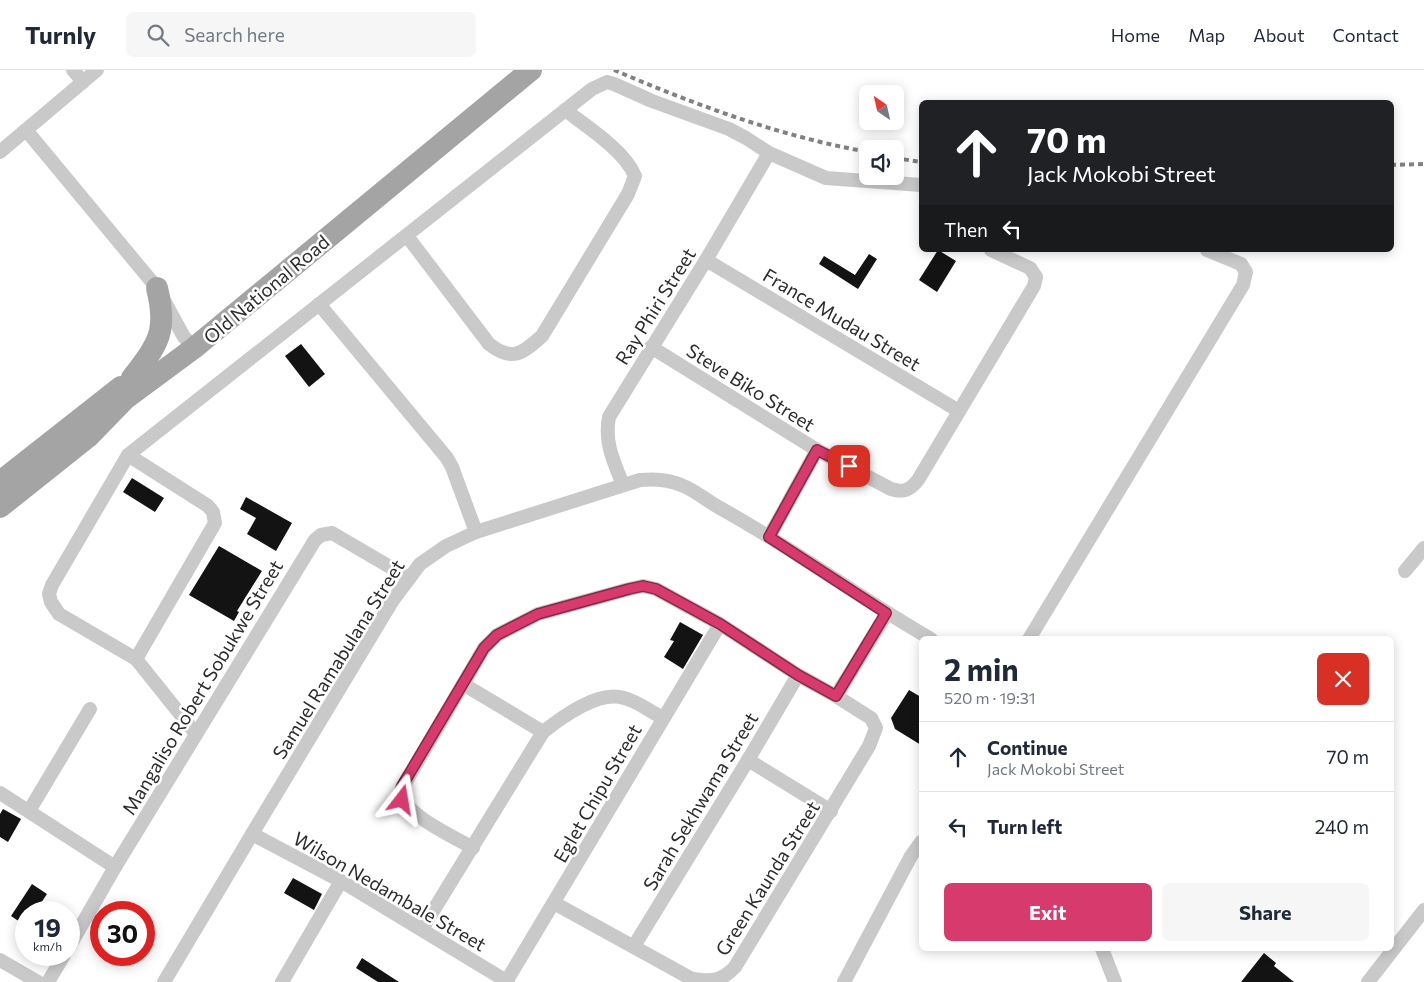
<!DOCTYPE html>
<html lang="en">
<head>
<meta charset="utf-8">
<style>
  :root { --surface:#fff; --page:#f6f6f7; --text:#1f2937; --muted:#747a83; --line:#e0e1e3; --accent:#d73a6c }
  body { margin:0; font-family:Commissioner,sans-serif; background:var(--page); color:var(--text); height:100vh; display:flex; flex-direction:column; font-size:19px; white-space:nowrap }
  * { box-sizing:border-box; margin:0 }
  p { font-size:16px; color:var(--muted) }
  .icon { flex:none; width:28px; height:28px; fill:none; stroke:currentColor; stroke-width:2; stroke-linecap:round; stroke-linejoin:round }
  .map { position:relative; flex:1; overflow:hidden }
  .drawer { position:absolute; left:919px; top:566px; width:475px; height:315px; display:flex; flex-direction:column; background:var(--surface); border-radius:8px; box-shadow:0 2px 12px #0003 }
  .drawer>* { flex:none }
  .banner { position:absolute; left:919px; top:30px; width:475px; height:152px; border-radius:8px; box-shadow:0 2px 12px #0003; background:#202124; color:#fff; overflow:hidden }
  .needle { width:32px; rotate:326deg }
  .buttons { position:absolute; left:859px; top:15px; display:grid; gap:10px }
  .buttons a { display:grid; place-items:center; width:45px; height:45px; border-radius:8px; background:var(--surface); box-shadow:0 2px 12px #0003; font-size:25px }
  .speed { position:absolute; left:15px; top:831px; display:flex; gap:10px; font-size:25px; font-weight:700; text-align:center }
  .speed>* { display:grid; place-content:center; width:65px; height:65px; border-radius:50%; background:var(--surface); box-shadow:0 2px 12px #0003; line-height:1 }
  .speed small { font-size:12px; font-weight:400 }
  .speed .limit { border:8px solid #d22; background:#fff; color:#111 }
  .pin { position:absolute; display:grid; place-items:center; width:42px; height:42px; color:#fff; margin:-21px; border-radius:10px; box-shadow:0 2px 8px #0006 }
  .me { position:absolute; width:55px; margin:-28px; rotate:14deg; stroke-linejoin:round; filter:drop-shadow(0 0 4px #0008) }
  .turn { display:flex; align-items:center; gap:18px; height:105px; padding:0 25px; font-size:22px }
  .turn .icon { width:65px; height:65px; stroke-width:2.5 }
  .turn b { display:block; font-size:35px; line-height:42px }
  .then { display:flex; align-items:center; height:48px; padding:0 25px; background:#0003; gap:10px; font-size:19px }
  .round { display:grid; place-items:center; flex:none; width:52px; height:52px; border-radius:8px; background:var(--page) }
  .head { display:flex; align-items:center; justify-content:space-between; height:85px; padding:0 25px }
  h1 { font-size:30px; font-weight:700; line-height:38px }
  .button { display:flex; gap:10px; margin-top:auto; padding:10px 25px }
  .button a { flex:1; height:58px; border-radius:8px; background:var(--accent); color:#fff; font-size:20px; font-weight:700; line-height:58px; text-align:center }
  .button a+a { background:var(--page); color:var(--text) }
  ul { padding:0; list-style:none }
  li { display:flex; align-items:center; gap:15px; height:70px; padding:0 25px; border-top:1px solid var(--line) }
  li div { flex:1 }
  li b { display:block; font-size:19px }
  li em { font-style:normal }
  header { display:flex; align-items:center; gap:30px; box-sizing:border-box; height:70px; padding:0 25px; background:var(--surface); border-bottom:1px solid var(--line) }
  header strong { font-size:24px }
  nav { display:flex; gap:28px; margin-inline-start:auto; font-size:18px }
  .search { width:350px; height:45px; background:var(--page); display:flex; align-items:center; gap:12px; box-sizing:border-box; padding:0 18px; border-radius:8px; color:var(--muted); font-size:19px }
  .map>svg:first-child { display:block }
</style>
</head>
<body>
<header>
<strong>Turnly</strong>
<div class="search"><svg class="icon" aria-label="search" viewBox="0 0 24 24"><circle cx="10" cy="10" r="6"/><path d="M15 15l6 6"/></svg>Search here</div>
<nav><a>Home</a><a>Map</a><a>About</a><a>Contact</a></nav>
</header>
<div class="map">
<svg width="1424" height="912" viewBox="0 0 1424 912">
  <rect width="100%" height="100%" fill="#fff"/>
  <g fill="#131313">
    <path d="M938,180L956,191L937,222L919,210Z"/>
    <path d="M869,184L877,189L858,219L819,194L824,186L855,205Z"/>
    <path d="M301,274L325,304L309,317L285,286Z"/>
    <path d="M132,408L164,428L155,442L123,422Z"/>
    <path d="M246,427L292,453L276,481L247,464L256,448L240,439Z"/>
    <path d="M219,476L262,501L237,541L239,542L234,551L189,525Z"/>
    <path d="M680,552L703,565L683,599L664,587L674,571L670,570Z"/>
    <path d="M909,620L921,627V675L895,659L891,648Z"/>
    <path d="M3,739L21,749L8,772L0,767V744Z"/>
    <path d="M293,808L322,824L314,840L284,823Z"/>
    <path d="M32,814L47,824L35,842H26V856L11,846Z"/>
    <path d="M1264,883L1276,893L1274,896L1294,912H1241Z"/>
    <path d="M362,888L399,912H378L356,898Z"/>
  </g>
  <g fill="none" stroke-linecap="round" stroke-linejoin="round">
    <g stroke="#c9c9c9" stroke-width="14">
      <path d="M73,0L83,12"/>
      <path d="M26,60L157,218L184,267L194,278"/>
      <path d="M0,82L97,0"/>
      <path d="M407,166L489,274C512,292 522,284 542,266L628,124L635,106C625,81 586,56 565,40"/>
      <path d="M706,190L959,341"/>
      <path d="M319,234L447,388L452,397L476,462"/>
      <path d="M651,277L817,380L891,419C904,423 910,420 918,410L1034,216L1036,207L1030,198L991,180"/>
      <path d="M128,385L208,436L213,442L215,453L136,589"/>
      <path d="M623,415C614,392 604,373 609,347L706,190L769,83"/>
      <path d="M769,467L817,380"/>
      <path d="M1405,501L1424,478"/>
      <path d="M1029,569L1243,215L1246,202L1241,194L1207,180"/>
      <path d="M463,614L543,662"/>
      <path d="M836,626L887,543"/>
      <path d="M196,664L136,589L59,544L51,532L49,524L52,515L128,385L592,19L607,12L614,14L652,31L729,59L746,68L769,83L826,108L921,115"/>
      <path d="M748,690L831,741"/>
      <path d="M0,723L115,797"/>
      <path d="M29,741L90,639"/>
      <path d="M252,764L341,811L508,912"/>
      <path d="M473,778C453,766 401,744 401,720L484,578L497,565L538,544L629,519L643,516L656,519L720,554L798,605L836,626L866,645L871,648L876,658L869,676L735,897C721,912 710,912 690,908L554,833"/>
      <path d="M422,859L543,662C562,647 598,620 624,628C637,631 651,642 663,648"/>
      <path d="M634,876L748,690L798,605"/>
      <path d="M69,877L115,797L315,470L321,465L332,463L409,508"/>
      <path d="M1102,879L1115,912"/>
      <path d="M0,890L38,912"/>
      <path d="M48,912L64,885"/>
      <path d="M164,912L252,764L393,530L420,494L446,476L476,462L640,410C654,409 667,409 681,415C695,420 707,431 720,438C793,478 859,528 931,569"/>
      <path d="M282,912L341,811"/>
      <path d="M506,912L720,554"/>
      <path d="M844,912L911,786L921,772"/>
      <path d="M1368,912L1424,840"/>
    </g>
    <g stroke="#a4a4a4" stroke-width="22">
      <path d="M132,308C158,274 168,262 157,218"/>
      <path d="M0,412L121,317"/>
      <path d="M0,437L88,367L125,329L194,278L531,0"/>
    </g>
    <g stroke="#818181" stroke-width="4" stroke-dasharray="5 4" stroke-linecap="butt">
      <path d="M614,0C696,35 779,66 868,82"/>
      <path d="M895,88L921,92"/>
      <path d="M1391,95L1424,94"/>
    </g>
  </g>
  <g fill="none" stroke-linecap="round" stroke-linejoin="round">
    <defs>
      <path id="route" d="M402,730L401,720L402,716L484,578L497,565L538,544L629,519L643,516L656,519L720,554L798,605L836,626L886,543L769,467L817,380L849,396"/>
    </defs>
    <use href="#route" stroke="#8c2646" stroke-width="12"/>
    <use href="#route" stroke="#d73a6c" stroke-width="9"/>
  </g>
  <g text-anchor="middle" dominant-baseline="central" stroke-width="5" stroke-linejoin="round" paint-order="stroke">
    <g font-size="19" fill="#2c2c2c" stroke="#fff">
      <text transform="translate(266 219) rotate(-40)">Old National Road</text>
      <text transform="translate(655 236) rotate(-58)">Ray Phiri Street</text>
      <text transform="translate(842 249) rotate(31)">France Mudau Street</text>
      <text transform="translate(751 317) rotate(32)">Steve Biko Street</text>
      <text transform="translate(338 589) rotate(-58)">Samuel Ramabulana Street</text>
      <text transform="translate(202 617) rotate(-59)">Mangaliso Robert Sobukwe Street</text>
      <text transform="translate(597 723) rotate(-60)">Eglet Chipu Street</text>
      <text transform="translate(700 731) rotate(-59)">Sarah Sekhwama Street</text>
      <text transform="translate(767 808) rotate(-58)">Green Kaunda Street</text>
      <text transform="translate(390 821) rotate(30)">Wilson Nedambale Street</text>
    </g>
  </g>
</svg>
<div class="buttons">
<a><svg class="needle" viewBox="-14 -14 28 28"><path d="M0-13l5 13h-10z" fill="#e53935"/><path d="M0 13l5-13h-10z" fill="#747a83"/></svg></a>
<a><svg class="icon" aria-label="sound" viewBox="0 0 24 24"><path d="M4 9h4l5-4v14l-5-4H4zM17 9q2 3 0 6"/></svg></a>
</div>
<div class="speed"><div>19<small>km/h</small></div><div class="limit">30</div></div>
<div class="pin" style="left:849px;top:396px;background:#d93025"><svg class="icon" aria-label="arrive" viewBox="0 0 24 24"><path d="M6 21V4h12l-3 4 3 4H6"/></svg></div>
<svg class="me" style="left:402px;top:730px" viewBox="-20 -20 40 40"><path d="M0-17L14 15 0 8-14 15z" fill="#d73a6c" stroke="#fff" stroke-width="4"/></svg>
<div class="banner">
<div class="turn"><svg class="icon" aria-label="ahead" viewBox="0 0 24 24"><path d="M12 20V5M6 11l6-6 6 6"/></svg><div><b>70 m</b>Jack Mokobi Street</div></div>
<div class="then">Then<svg class="icon" aria-label="left" viewBox="0 0 24 24"><path d="M17 20v-9H6M10 6l-5 5 5 5"/></svg></div>
</div>
<section class="drawer">
<div class="head"><div><h1>2 min</h1><p>520 m · 19:31</p></div><a class="round" style="background:#d93025;color:#fff"><svg class="icon" aria-label="close" viewBox="0 0 24 24"><path d="M6 6l12 12M18 6L6 18"/></svg></a></div>
<ul>
<li><svg class="icon" aria-label="ahead" viewBox="0 0 24 24"><path d="M12 20V5M6 11l6-6 6 6"/></svg><div><b>Continue</b><p>Jack Mokobi Street</p></div><em>70 m</em></li>
<li><svg class="icon" aria-label="left" viewBox="0 0 24 24"><path d="M17 20v-9H6M10 6l-5 5 5 5"/></svg><div><b>Turn left</b></div><em>240 m</em></li>
</ul>
<div class="button"><a>Exit</a><a>Share</a></div>
</section>
</div>
</body>
</html>
